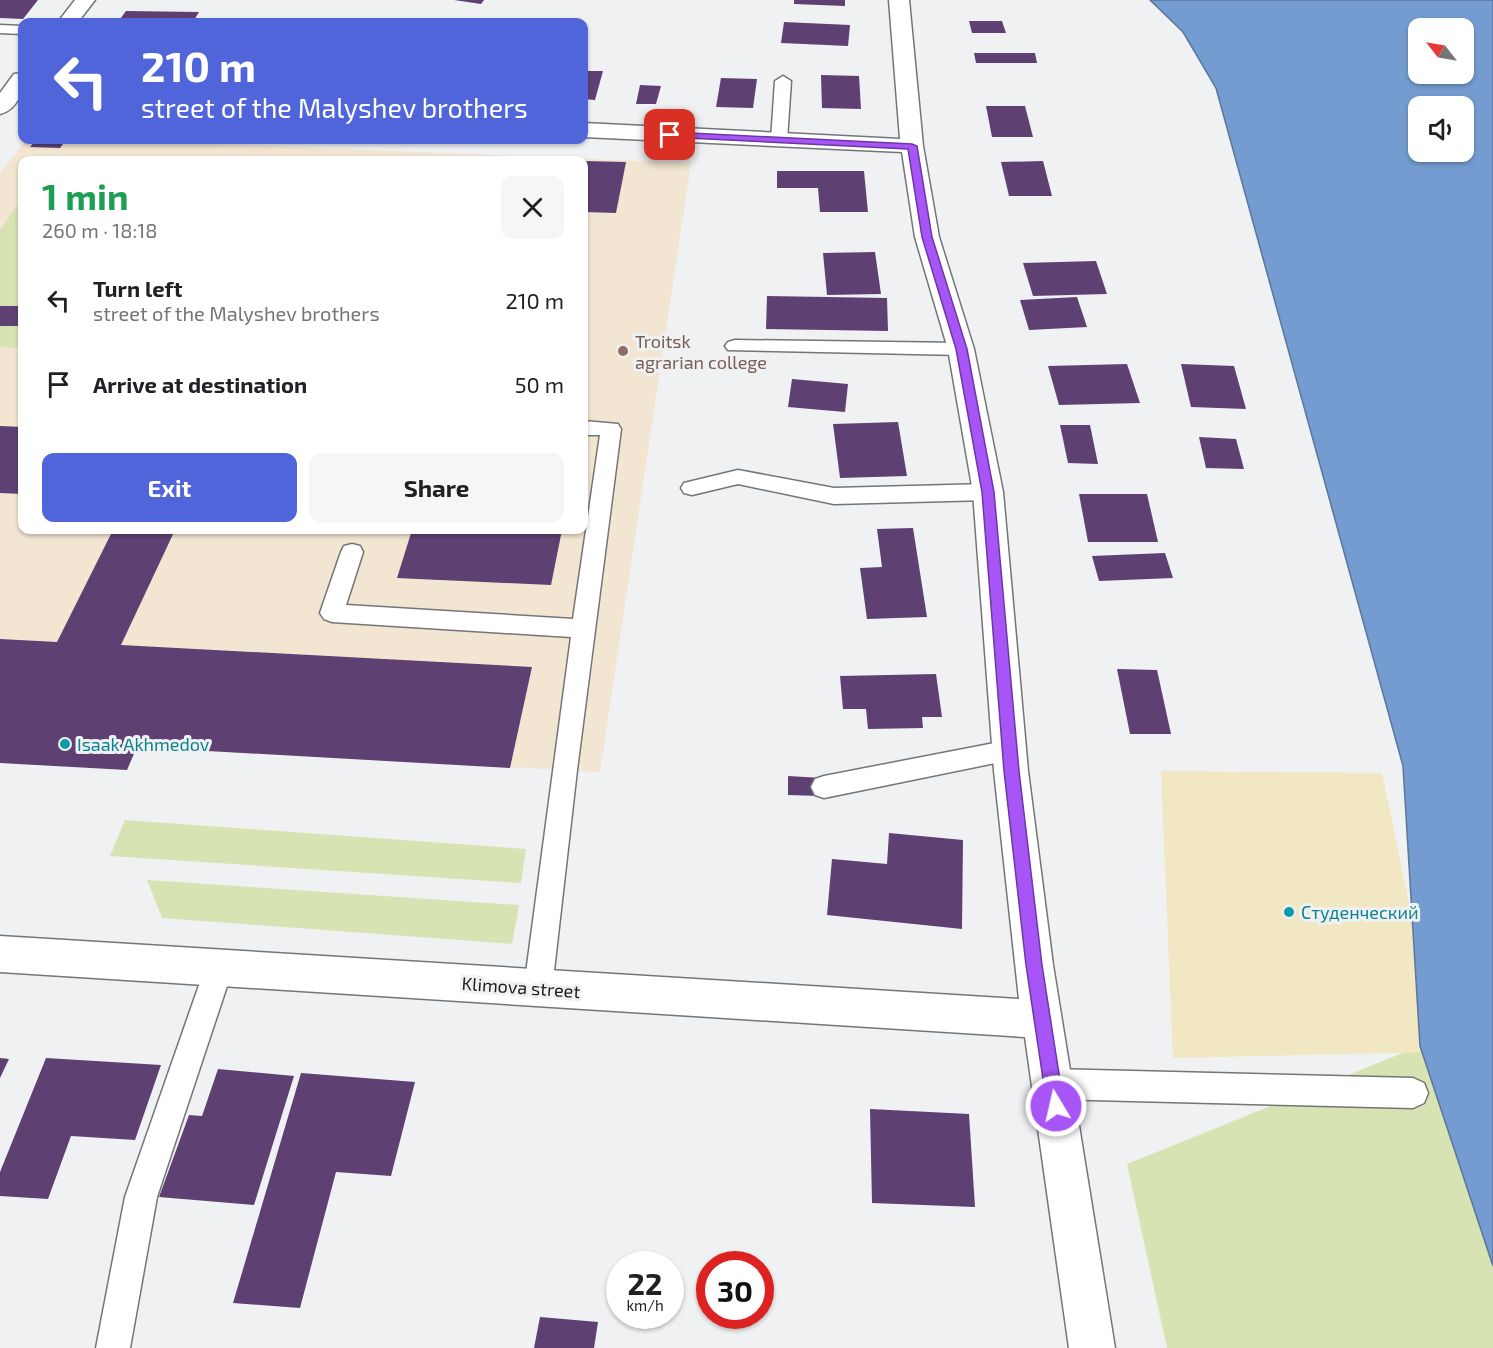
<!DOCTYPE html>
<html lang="en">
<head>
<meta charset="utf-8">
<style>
  :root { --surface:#fff; --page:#f6f6f6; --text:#202124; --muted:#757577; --accent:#5165da }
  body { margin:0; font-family:"Exo 2",sans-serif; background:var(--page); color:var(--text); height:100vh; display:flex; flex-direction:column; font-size:22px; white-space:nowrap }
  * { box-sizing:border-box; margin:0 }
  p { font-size:20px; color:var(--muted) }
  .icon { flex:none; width:33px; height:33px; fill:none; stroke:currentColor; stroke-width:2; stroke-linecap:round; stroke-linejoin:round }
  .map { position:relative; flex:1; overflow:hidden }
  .side { position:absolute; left:18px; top:156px; width:570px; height:378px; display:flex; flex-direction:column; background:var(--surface); border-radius:12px; box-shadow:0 2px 4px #0004 }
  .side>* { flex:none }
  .banner { position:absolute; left:18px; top:18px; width:570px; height:126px; border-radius:12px; box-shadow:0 2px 4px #0004; background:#5165da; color:#fff; overflow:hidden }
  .needle { width:39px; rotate:301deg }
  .buttons { position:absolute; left:1408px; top:18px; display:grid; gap:12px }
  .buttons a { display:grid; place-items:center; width:66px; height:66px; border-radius:12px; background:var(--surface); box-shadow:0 2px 4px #0004; font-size:30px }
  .speed { position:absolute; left:606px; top:1251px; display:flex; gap:12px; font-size:30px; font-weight:700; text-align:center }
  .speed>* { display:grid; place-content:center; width:78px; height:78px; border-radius:50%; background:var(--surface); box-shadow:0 2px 4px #0004; line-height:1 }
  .speed small { font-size:15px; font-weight:400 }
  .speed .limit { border:9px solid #d22; background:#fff; color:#111 }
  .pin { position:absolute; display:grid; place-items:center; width:51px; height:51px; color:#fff; margin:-26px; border-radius:12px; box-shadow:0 3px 9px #0006 }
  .me { position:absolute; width:66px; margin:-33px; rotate:351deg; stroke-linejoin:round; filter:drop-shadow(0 0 4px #0008) }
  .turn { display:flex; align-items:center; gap:21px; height:126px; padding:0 24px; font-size:27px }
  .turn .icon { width:78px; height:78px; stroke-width:2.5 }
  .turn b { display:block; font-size:42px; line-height:51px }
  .round { display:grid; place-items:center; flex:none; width:63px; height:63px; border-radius:12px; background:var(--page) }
  .overview { display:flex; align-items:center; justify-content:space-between; height:102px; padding:0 24px }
  h1 { font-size:36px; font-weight:700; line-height:45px; color:#1e9e55 }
  .button { display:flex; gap:12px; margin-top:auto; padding:12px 24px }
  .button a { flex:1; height:69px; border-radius:12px; background:var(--accent); color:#fff; font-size:24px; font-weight:700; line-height:69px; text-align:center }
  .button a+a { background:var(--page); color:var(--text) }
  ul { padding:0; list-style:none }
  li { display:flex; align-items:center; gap:18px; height:84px; padding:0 24px }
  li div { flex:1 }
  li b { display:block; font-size:22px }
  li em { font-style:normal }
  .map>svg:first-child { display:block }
</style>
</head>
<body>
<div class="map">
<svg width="1493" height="1348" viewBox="0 0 1493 1348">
  <rect width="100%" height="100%" fill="#eff1f3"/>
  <path fill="#f2e5d1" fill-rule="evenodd" d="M26,140H114L691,163L600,772L0,740V173ZM22,160H584V530H22Z"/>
  <g fill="#d7e3b3">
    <path d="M22,199V348L0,347V230Z"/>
    <path d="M125,820L526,849L521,883L110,856Z"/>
    <path d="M147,880L519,905L512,944L162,918Z"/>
    <path d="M1420,1046L1493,1266V1348H1167L1127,1164Z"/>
  </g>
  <path fill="#f1e7c2" d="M1161,771L1382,773L1440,1052L1173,1058Z"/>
  <path fill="#749cd0" stroke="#5a769a" stroke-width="1.5" fill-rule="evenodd" d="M1150,0H1493V1266L1420,1046L1403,766L1216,88L1183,32ZM1419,28H1464V74H1419ZM1419,106H1464V152H1419Z"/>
  <g fill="#5f4073">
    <path d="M0,0H38L23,19L0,18Z"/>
    <path d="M454,0H484L481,4Z"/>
    <path d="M794,0H845V6L794,4Z"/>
    <path d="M126,11L199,12L193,22H118Z"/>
    <path d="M969,21H1002L1006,33H972Z"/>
    <path d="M784,22L850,25L848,46L781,43Z"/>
    <path d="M974,53H1035L1037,63H976Z"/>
    <path d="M584,71H603L595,100L584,99Z"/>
    <path d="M821,75L859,76L861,109L822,108Z"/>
    <path d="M721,78L757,79L753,108L716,107Z"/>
    <path d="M640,85L661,86L656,104H636Z"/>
    <path d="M986,106H1025L1033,137H992Z"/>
    <path d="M36,140H66L60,148L30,147Z"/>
    <path d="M584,161L626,162L616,213L584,212Z"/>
    <path d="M1043,161L1052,196H1009L1001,162Z"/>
    <path d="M777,171H864L868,212H820L818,188H777Z"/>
    <path d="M875,252L881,294L827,295L823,253Z"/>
    <path d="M1096,261L1107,294L1033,296L1023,263Z"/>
    <path d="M767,296L887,298L888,331L766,329Z"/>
    <path d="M1077,297L1087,327L1029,330L1020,300Z"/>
    <rect x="0" y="306" width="22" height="20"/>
    <path d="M1127,364L1140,403L1059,405L1048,366Z"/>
    <path d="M1181,364L1234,366L1246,409L1191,407Z"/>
    <path d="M792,379L848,384L845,412L788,407Z"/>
    <path d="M898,422L907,476L840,478L833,424Z"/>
    <path d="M1060,425H1090L1098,464L1068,463Z"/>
    <path d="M0,426L22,427V494L0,493Z"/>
    <path d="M1199,437L1236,439L1244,469L1206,468Z"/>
    <path d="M1079,494H1147L1158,542H1088Z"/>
    <path d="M913,528L927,617L867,619L860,568L882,567L877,529Z"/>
    <path d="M113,530H175L121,645L532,667L510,768L137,747L127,770L0,763V639L57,642Z"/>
    <path d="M412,530H562L551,585L397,578Z"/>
    <path d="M1165,553L1173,578L1099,581L1092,556Z"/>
    <path d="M1117,669L1157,670L1171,734H1130Z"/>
    <path d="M936,674L942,717H922L923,728L868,729L866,709H843L840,676Z"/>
    <path d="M788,776L822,778L821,796L788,795Z"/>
    <path d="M889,833L963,840L962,929L827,915L832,859L887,864Z"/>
    <path d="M0,1058L9,1059L0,1078Z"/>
    <path d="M46,1058L161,1065L135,1140L71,1136L48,1199L0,1196V1172Z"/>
    <path d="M218,1069L294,1076L254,1205L159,1197L189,1115L202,1116Z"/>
    <path d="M301,1073L415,1082L391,1176L336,1172L300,1308L233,1303Z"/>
    <path d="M870,1109L969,1114L975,1207L872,1203Z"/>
    <path d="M540,1317L598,1322L594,1348H534Z"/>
  </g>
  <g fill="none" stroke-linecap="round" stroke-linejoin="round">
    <defs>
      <g id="lane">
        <path d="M0,25L22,26V34L0,33Z"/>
        <path d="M783,76L791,81L787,140L779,145L771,140L775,81Z"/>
        <path d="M735,340L961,343L968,345L971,349L968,353L961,355L728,350L725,346L728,342Z"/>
        <path d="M584,421L618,424L621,429L577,770L552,988L548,997L538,1001L528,997L524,988L571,637L332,622L324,619L320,613L341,552L344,546L352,544L360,546L363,552L346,605L573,619L600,435H584Z"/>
        <path d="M738,470L834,488L988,484L996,487L999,492L996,497L988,500L834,504L738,484L692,495L684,493L681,488L684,483Z"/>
        <path d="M1010,740L1019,743L1023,750L1019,757L1010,760L824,798L815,795L811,787L815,779L824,776Z"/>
        <path d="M219,955L229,959L233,968L157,1197L130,1348H96L125,1197L205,968L209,959Z"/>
        <path d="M1052,1069L1413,1078L1424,1083L1428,1093L1424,1103L1413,1108L1052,1099L1041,1094L1037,1084L1041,1074Z"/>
      </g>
      <g id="street">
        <path d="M75,0H95L78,22H58Z"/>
        <path d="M889,0H909L923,146L939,237L974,349L1003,492L1028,771L1053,965L1115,1348H1069L1025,1037L0,972V936L1019,999L994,771L973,492L948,349L915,237L902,152L584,137V123L900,139Z"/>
        <path d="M22,73C24,89 19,109 0,114V93L14,74Z"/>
      </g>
    </defs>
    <use href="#lane" stroke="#737577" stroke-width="3"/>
    <use href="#street" stroke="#737577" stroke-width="3"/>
    <use href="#lane" fill="#fff" fill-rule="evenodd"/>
    <use href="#street" fill="#fff" fill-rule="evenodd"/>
  </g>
  <path fill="#a855f7" stroke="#6d37a1" stroke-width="1.5" d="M670,132L912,144L917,146L932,237L967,349L994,492L1019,771L1042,965L1064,1106L1062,1112L1056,1115L1050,1112L1047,1106L1026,965L1004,771L982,492L956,349L922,237L908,149L667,137V133Z"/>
  <circle fill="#8d6e63" stroke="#eff1f3" stroke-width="2" cx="623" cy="351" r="6"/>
  <g fill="#0f9aa8" stroke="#eff1f3" stroke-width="2">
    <circle cx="65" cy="744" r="6"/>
    <circle cx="1289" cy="912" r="6"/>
  </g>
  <g text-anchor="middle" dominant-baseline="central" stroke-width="6" stroke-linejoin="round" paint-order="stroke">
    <g font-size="18" fill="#785e54" stroke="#eff1f3" text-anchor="start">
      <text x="635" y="341">Troitsk<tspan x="635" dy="21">agrarian college</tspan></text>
    </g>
    <g font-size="18" fill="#0d838f" stroke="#eff1f3" text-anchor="start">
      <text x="77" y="744">Isaak Akhmedov</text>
      <text x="1301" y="912">Студенческий</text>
    </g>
    <g font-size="18" fill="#1c1c1d" stroke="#eff1f3">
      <text transform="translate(521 987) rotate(4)">Klimova street</text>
    </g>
  </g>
</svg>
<div class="buttons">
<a><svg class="needle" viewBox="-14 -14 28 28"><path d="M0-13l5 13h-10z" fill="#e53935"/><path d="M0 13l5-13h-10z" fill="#757577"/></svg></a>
<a><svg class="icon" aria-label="sound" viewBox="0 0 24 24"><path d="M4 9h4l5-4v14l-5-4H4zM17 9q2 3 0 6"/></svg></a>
</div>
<div class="speed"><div>22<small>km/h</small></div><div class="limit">30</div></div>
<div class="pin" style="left:670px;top:135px;background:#d93025"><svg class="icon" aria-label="arrive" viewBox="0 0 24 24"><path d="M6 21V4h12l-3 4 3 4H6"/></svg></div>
<svg class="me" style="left:1056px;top:1106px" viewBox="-20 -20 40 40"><circle r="17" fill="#a855f7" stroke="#fff" stroke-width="3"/><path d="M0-11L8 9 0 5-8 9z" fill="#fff"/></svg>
<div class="banner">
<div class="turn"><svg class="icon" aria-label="left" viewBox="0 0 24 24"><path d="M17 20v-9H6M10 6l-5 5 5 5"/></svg><div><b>210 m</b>street of the Malyshev brothers</div></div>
</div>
<section class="side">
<div class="overview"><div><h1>1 min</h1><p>260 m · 18:18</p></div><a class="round"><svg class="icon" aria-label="close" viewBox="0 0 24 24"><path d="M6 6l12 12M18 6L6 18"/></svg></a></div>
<ul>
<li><svg class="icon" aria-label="left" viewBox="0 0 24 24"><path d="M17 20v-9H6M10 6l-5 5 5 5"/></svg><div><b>Turn left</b><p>street of the Malyshev brothers</p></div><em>210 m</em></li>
<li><svg class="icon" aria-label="arrive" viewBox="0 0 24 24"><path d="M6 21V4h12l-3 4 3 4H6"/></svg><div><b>Arrive at destination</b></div><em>50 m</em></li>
</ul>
<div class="button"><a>Exit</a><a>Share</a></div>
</section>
</div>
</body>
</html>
